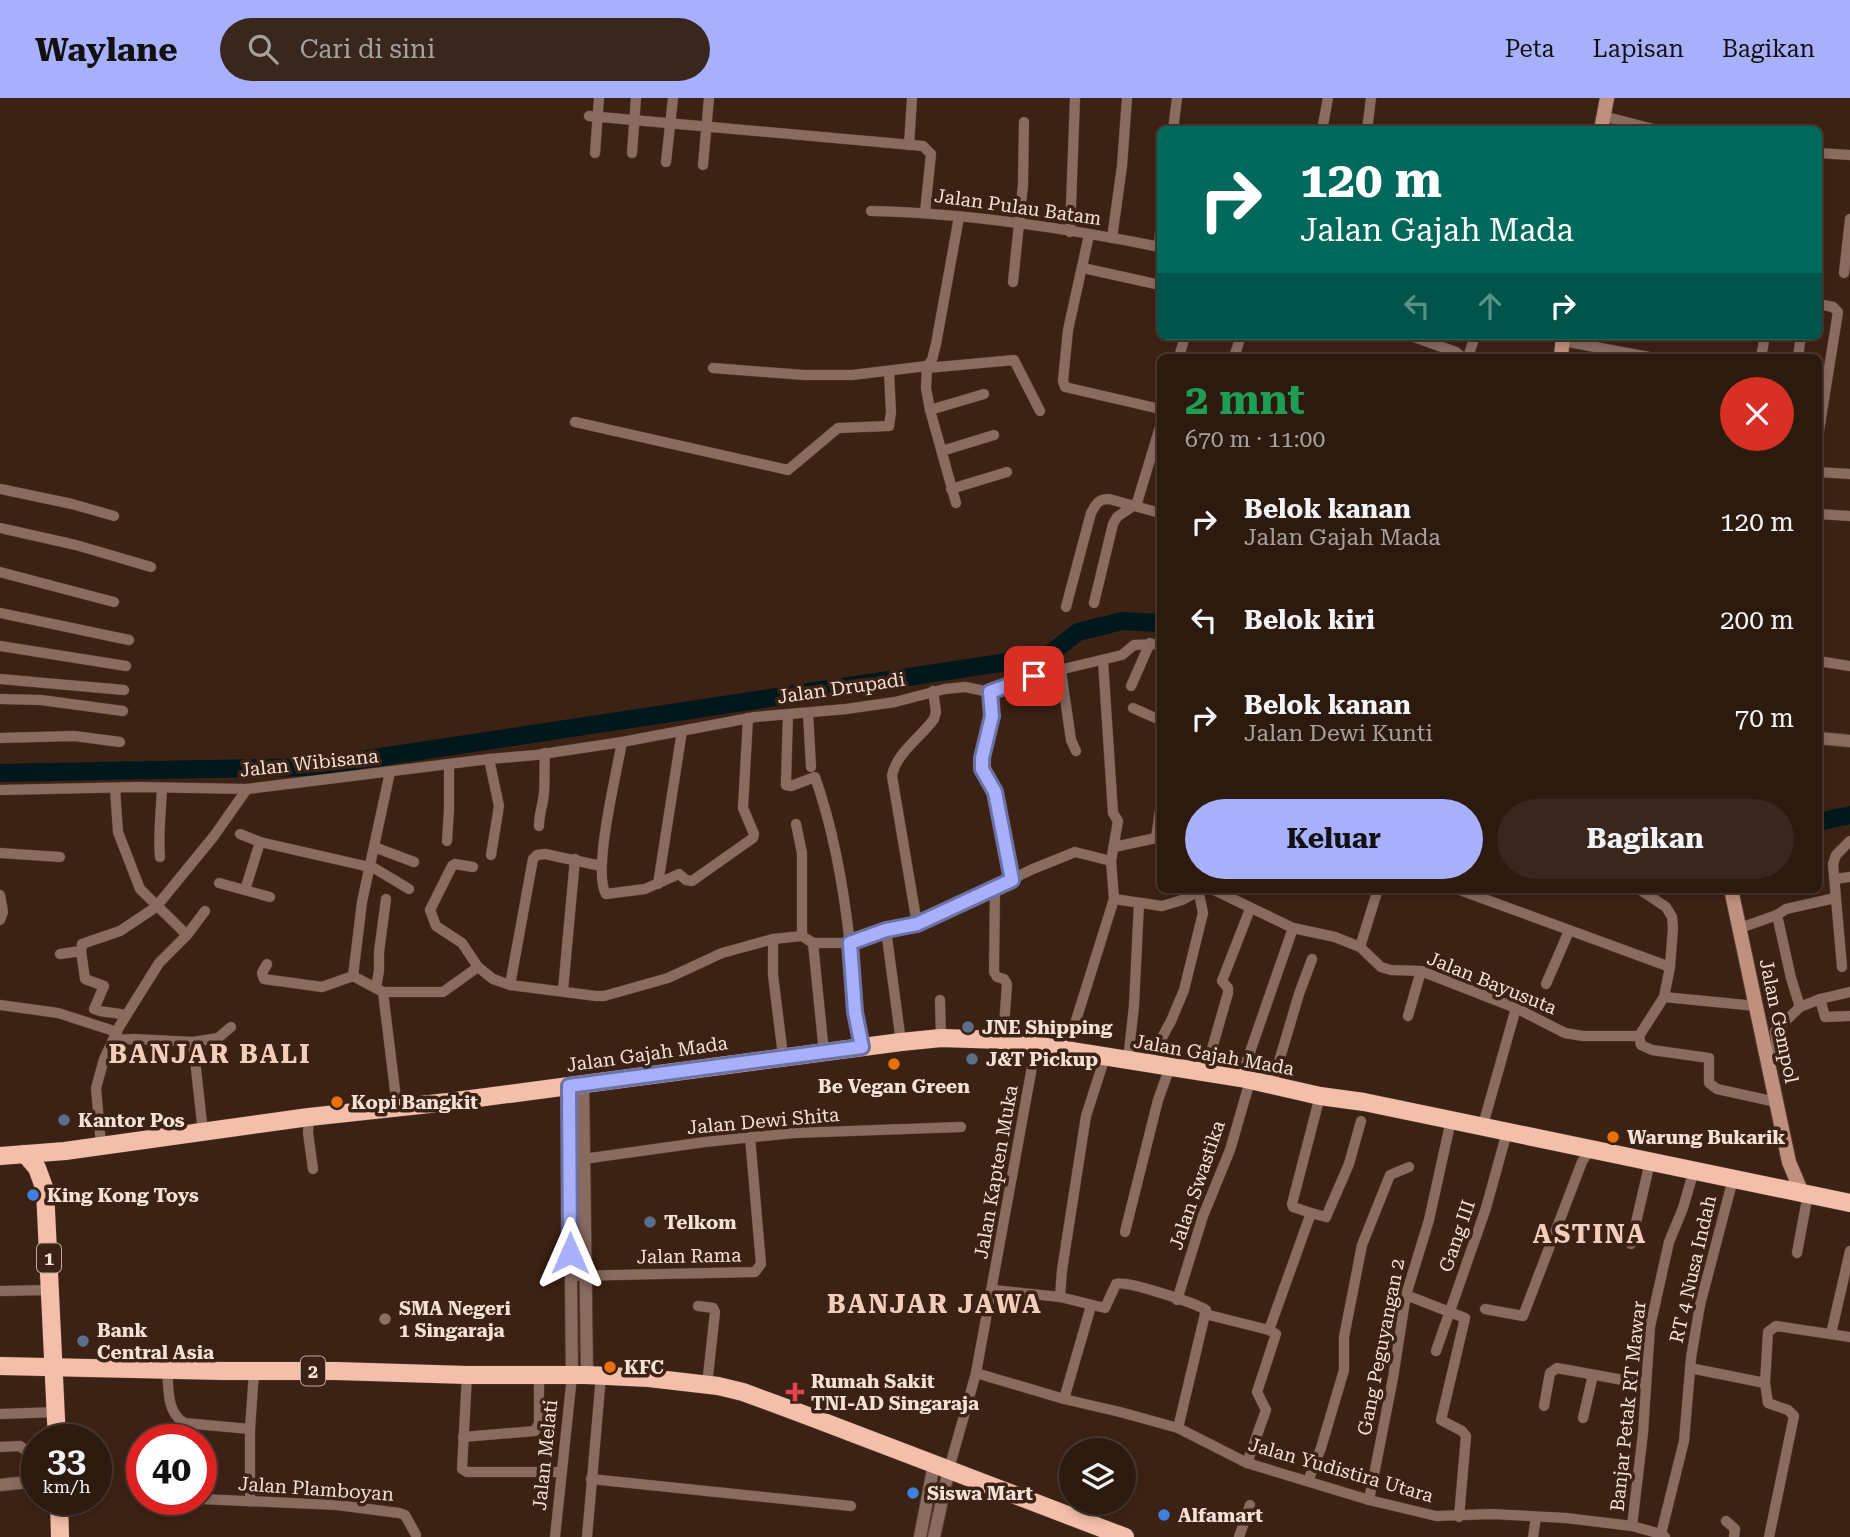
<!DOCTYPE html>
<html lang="id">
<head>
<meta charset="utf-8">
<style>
  :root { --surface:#2d1a0f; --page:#39271d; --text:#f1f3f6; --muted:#a7a19e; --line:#48382f; --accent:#a8b0fc }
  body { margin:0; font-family:"Roboto Serif",serif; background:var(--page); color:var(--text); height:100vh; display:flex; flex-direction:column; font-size:26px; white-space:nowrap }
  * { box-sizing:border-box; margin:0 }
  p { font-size:23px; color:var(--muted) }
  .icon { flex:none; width:38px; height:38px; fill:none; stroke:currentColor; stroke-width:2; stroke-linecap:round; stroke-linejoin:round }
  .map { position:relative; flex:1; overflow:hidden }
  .sheet { position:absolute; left:1157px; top:256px; width:665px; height:539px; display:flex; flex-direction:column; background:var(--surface); border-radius:10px; box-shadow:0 4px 10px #0003,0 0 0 2px var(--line) }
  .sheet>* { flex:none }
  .top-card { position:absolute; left:1157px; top:28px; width:665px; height:214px; border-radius:10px; box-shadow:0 4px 10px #0003,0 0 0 2px var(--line); background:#00695c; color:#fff; overflow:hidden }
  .controls { position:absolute; left:1059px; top:1340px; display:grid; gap:14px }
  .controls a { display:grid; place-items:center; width:77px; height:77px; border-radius:50%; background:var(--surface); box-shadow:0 4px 10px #0003,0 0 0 2px var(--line); font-size:35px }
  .speed { position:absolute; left:21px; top:1326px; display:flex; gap:14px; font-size:35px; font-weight:700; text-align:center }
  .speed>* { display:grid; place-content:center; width:91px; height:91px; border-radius:50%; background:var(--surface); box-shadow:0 4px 10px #0003,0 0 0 2px var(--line); line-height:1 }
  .speed small { font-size:18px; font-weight:400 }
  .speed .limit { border:10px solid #d22; background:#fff; color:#111 }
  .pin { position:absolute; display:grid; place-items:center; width:60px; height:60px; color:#fff; margin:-30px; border-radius:14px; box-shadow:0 4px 10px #0006 }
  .me { position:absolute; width:77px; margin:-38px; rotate:0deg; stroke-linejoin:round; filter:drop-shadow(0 0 5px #0008) }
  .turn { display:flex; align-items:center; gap:24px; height:147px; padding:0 28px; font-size:32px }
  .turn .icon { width:91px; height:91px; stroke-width:2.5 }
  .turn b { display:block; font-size:49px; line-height:60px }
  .lanes { display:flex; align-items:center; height:66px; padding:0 28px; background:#0003; justify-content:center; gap:35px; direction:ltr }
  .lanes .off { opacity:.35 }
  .round { display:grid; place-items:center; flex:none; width:74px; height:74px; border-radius:37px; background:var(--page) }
  .headline { display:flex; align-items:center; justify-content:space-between; height:119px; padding:0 28px }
  h1 { font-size:42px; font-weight:700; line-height:52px; color:#1e9e55 }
  .primary-button { display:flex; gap:14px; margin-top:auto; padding:14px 28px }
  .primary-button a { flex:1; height:80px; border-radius:42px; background:var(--accent); color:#111; font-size:28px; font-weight:700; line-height:80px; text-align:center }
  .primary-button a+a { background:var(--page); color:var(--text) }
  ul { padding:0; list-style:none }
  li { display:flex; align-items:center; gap:21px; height:98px; padding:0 28px }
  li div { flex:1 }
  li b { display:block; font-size:26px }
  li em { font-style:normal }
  header { display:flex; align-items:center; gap:42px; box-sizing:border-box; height:98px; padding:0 35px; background:var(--accent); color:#111 }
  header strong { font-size:33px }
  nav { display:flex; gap:38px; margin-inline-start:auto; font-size:24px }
  .search { width:490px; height:63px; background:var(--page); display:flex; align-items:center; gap:18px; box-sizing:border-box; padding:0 24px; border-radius:38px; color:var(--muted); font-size:26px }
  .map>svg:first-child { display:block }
</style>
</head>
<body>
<header>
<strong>Waylane</strong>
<div class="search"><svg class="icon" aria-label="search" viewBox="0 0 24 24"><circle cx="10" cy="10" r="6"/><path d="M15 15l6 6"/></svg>Cari di sini</div>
<nav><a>Peta</a><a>Lapisan</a><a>Bagikan</a></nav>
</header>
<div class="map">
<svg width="1850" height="1439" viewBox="0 0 1850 1439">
  <rect width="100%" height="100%" fill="#3c2214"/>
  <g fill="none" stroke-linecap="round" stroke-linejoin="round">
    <g stroke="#00181c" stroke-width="18">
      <path d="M0,675L314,669L1047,558L1078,534L1122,523L1160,525"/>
      <path d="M1818,724L1850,717"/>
    </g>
    <defs>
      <g id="minor">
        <path d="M589,18L923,48L931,56L925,114"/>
        <path d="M1603,18L1657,32"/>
        <path d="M1173,32L1177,0"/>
        <path d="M1322,32L1328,0"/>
        <path d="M1367,32L1371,0"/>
        <path d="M909,47L912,0"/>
        <path d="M595,55L599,0"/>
        <path d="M632,55L636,0"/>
        <path d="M1818,55L1850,57"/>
        <path d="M666,64L673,0"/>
        <path d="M703,67L709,0"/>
        <path d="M871,113C968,115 1065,130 1160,149"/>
        <path d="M1070,134L1075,0"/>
        <path d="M1089,137L1068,232L1063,283L1065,289L1160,311"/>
        <path d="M1112,140L1122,68L1127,0"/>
        <path d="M1159,148L1160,135"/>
        <path d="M1083,170L1160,187"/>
        <path d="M1844,175L1850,121"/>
        <path d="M1013,184L1023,87L1024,24"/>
        <path d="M1818,206L1833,209L1838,214L1818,339"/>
        <path d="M1411,238L1456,254L1462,259"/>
        <path d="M1563,243L1649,259"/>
        <path d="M1179,259L1185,238"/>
        <path d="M1234,259L1241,238"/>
        <path d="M1468,259L1475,238"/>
        <path d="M1761,259L1765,238"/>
        <path d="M1798,259L1801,238"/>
        <path d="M927,268L926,290L930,312L956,405"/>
        <path d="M713,270L804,277H852L927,268L932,262L936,246L959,119"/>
        <path d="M927,270L1014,262L1040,313"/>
        <path d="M930,312L984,296"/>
        <path d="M575,324L788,372L838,330L889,328L891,314L889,274"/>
        <path d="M942,353L994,337"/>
        <path d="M1818,374L1850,376"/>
        <path d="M0,391L72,406L114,418"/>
        <path d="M951,391L1007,374"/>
        <path d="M1136,408L1160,329"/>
        <path d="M1818,416L1850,418"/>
        <path d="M0,430L76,447L151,469"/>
        <path d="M0,474L114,504"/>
        <path d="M1094,505L1113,426L1117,419L1133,408"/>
        <path d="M1066,509L1091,415C1096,406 1098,401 1109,401L1160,415"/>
        <path d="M0,515L129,542"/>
        <path d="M0,548L126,568"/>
        <path d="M1818,563L1850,568"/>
        <path d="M1061,573L1071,642L1076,653"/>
        <path d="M0,581L124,592"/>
        <path d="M1131,588L1150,545"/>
        <path d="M990,594L992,618L981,660L982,671L995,694L1012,782"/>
        <path d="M0,601L41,602L123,613"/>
        <path d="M1133,610L1160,622"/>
        <path d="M808,615L811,669"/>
        <path d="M788,616L786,684V687L791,688L815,679C834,733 844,791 850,847C855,881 852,916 862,949"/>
        <path d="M0,640L74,638L120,644"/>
        <path d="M622,644L755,619L846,611L895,604L945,591L965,589L990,594L1034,578L1122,557L1134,547L1160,546"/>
        <path d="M489,661L499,708L491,757"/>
        <path d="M115,691L118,734L140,791L187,837"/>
        <path d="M0,692L138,689L247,691L489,661L536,657L622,644C617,673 592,774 606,796L645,791L679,776L686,782L692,783L753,740L754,736L743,710L748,620"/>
        <path d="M796,726L802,755V838"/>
        <path d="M539,728C539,715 543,707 544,695C545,682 544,668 545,655"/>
        <path d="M240,736L260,744L374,770L409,791"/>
        <path d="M447,743L449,712V666"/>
        <path d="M374,749L414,764"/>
        <path d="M1114,749L1156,740L1160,712"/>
        <path d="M0,755L60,759"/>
        <path d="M160,759C158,736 161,714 162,690"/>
        <path d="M473,769L455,766L452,768L430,812L436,828L462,845L478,869L493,881L510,887L596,898H604L668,880L722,855L773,841L802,838L813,845H850L886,832L917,826L1033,771L1075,754L1111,763"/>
        <path d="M1835,781L1850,779"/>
        <path d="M219,785L270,799"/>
        <path d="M658,786L682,633"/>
        <path d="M995,789L994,874L997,879L1004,881L1007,886L1003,942"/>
        <path d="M1212,791L1293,830L1335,839L1360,849L1381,869L1391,872L1421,873L1516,910L1565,935L1583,938H1639L1664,899L1670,869L1673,830L1672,819L1666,809L1639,791"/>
        <path d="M1457,791L1670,869"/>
        <path d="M245,792L260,744"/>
        <path d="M0,797L3,814L0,822"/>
        <path d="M1114,801L1162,808L1182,802L1202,791"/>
        <path d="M1777,817L1791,880L1800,909"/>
        <path d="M917,826L892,678C896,655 921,639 934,621L936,614L933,593"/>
        <path d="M1740,830L1777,817L1786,811L1835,800"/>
        <path d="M886,832L901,944"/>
        <path d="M773,841V877L783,958"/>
        <path d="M813,845L824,955"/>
        <path d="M1360,849L1378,791"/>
        <path d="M81,853L85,881L104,888L94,911C105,916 115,913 126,918"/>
        <path d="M60,856L81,853L82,846L120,833L156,809L214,738L247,691"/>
        <path d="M267,866L262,875L264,881L322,889L353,878"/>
        <path d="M1842,869L1833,766L1836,757L1850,743"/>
        <path d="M353,878L362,804L390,674"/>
        <path d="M353,878L383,894L397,1009"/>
        <path d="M1546,886L1569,833"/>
        <path d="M510,887L533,761L537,757L545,756L601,768"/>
        <path d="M376,889L379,873V854L386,801"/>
        <path d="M563,892L575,761"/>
        <path d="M383,894H443L478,869"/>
        <path d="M1664,899L1756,908"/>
        <path d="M1820,901L1825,919L1850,918"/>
        <path d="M940,902L941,940"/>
        <path d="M0,907L58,915L117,934"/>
        <path d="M1408,918L1421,873"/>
        <path d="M1639,938L1641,947L1652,952L1709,960V985L1717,991L1776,1004"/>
        <path d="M113,942L134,941L193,944L218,940L231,929"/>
        <path d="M193,944L203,1034"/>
        <path d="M1067,951L1114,801L1111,763L1118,723L1113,715L1103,563"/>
        <path d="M1128,962L1134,908L1139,805"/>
        <path d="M1768,964L1777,956L1775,933L1800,909L1820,901L1850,894"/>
        <path d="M1148,965L1171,923L1184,892L1203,815L1198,791"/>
        <path d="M1205,975L1228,895V890L1222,883L1250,811"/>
        <path d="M1241,980L1293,830"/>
        <path d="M1272,987L1299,896L1312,861"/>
        <path d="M309,1019L308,1035L313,1071"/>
        <path d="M1483,1027L1516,910"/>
        <path d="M101,1047L96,990L104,961L119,929L159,865L187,837L205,813"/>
        <path d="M569,1063L705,1044L794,1035L961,1029"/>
        <path d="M1311,1115L1326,1119L1349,1066L1361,1023"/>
        <path d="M1125,1134L1158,1002L1170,969"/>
        <path d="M1631,1146L1650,1064"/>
        <path d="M1797,1155L1808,1096"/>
        <path d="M570,1178L755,1174L761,1166L750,1039"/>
        <path d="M993,1192L1060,1199L1105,1210L1116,1186C1126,1182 1195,1205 1206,1212L1178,1330"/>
        <path d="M0,1193L50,1192"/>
        <path d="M1406,1197L1465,1220L1441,1322L1462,1333L1466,1338L1459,1419"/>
        <path d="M1060,1199L1062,1172L1086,1018L1105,959"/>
        <path d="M1177,1202L1203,1118L1230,1052L1250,983"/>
        <path d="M698,1208L713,1210L715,1214L707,1287"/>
        <path d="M1485,1211L1523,1218L1582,1064L1590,1051"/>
        <path d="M1205,1216L1269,1232L1276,1236L1257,1294L1266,1312L1247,1365"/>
        <path d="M1269,1232L1311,1115L1293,1109L1292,1106L1320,998"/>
        <path d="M1831,1236L1850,1153"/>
        <path d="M1436,1253L1486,1110L1507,1034"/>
        <path d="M1690,1270L1765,1285"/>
        <path d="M167,1271C169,1291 166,1313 184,1325L250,1331"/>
        <path d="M976,1275L1064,1301L1120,1314L1178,1330L1247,1365L1369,1402L1436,1418L1491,1416L1566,1420L1632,1428L1661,1436L1665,1439"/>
        <path d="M467,1277L462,1371L467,1374H560"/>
        <path d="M1064,1301L1091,1208"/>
        <path d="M1544,1308L1550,1275L1557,1270L1645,1286"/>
        <path d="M0,1316L58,1314"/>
        <path d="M1583,1320L1593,1277"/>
        <path d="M463,1339L535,1333L539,1325V1278"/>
        <path d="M0,1349L20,1348L25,1352L37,1351"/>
        <path d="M949,1371L976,1275L1036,947"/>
        <path d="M591,1381L851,1408"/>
        <path d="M1308,1383L1321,1350L1344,1272V1239L1362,1147L1390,1077L1409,1069"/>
        <path d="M201,1401L337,1407L399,1415L405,1417L416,1437"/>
        <path d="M1369,1402L1393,1280L1406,1197L1429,1122L1451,1022"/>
        <path d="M250,1403V1331L254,1274"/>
        <path d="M1726,1423L1735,1431L1734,1439"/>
        <path d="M1632,1428L1643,1335L1650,1229L1669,1144L1683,1110L1694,1072"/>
        <path d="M1661,1436L1684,1343L1691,1260L1700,1207L1733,1081"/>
        <path d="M555,1439L572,1278"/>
        <path d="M587,1439L601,1278"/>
        <path d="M1239,1439L1250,1407"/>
        <path d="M1533,1439L1536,1419"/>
        <path d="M1769,1439L1794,1318L1788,1312L1768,1305L1765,1285L1768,1234L1776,1228L1850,1239"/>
      </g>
      <g id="tertiary">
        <path d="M1818,640L1850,643"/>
        <path d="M583,986L587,1277"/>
        <path d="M569,988L572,1278"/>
        <path d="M0,1387L37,1383"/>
        <path d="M920,1439L934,1366"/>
        <path d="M934,1439L949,1371"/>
      </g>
      <g id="secondary">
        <path d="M1601,32L1607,0"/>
        <path d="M1561,259L1563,238"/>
        <path d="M1731,791L1789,1064L1802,1095"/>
      </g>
      <g id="trunk">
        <path d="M25,1056L37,1070L45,1092L57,1342"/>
        <path d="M0,1058L65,1053L309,1019L448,1004L901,944L941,940L1003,942L1241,980L1320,998L1364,1004L1850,1105"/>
        <path d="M0,1268L223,1273H336L467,1277H587L649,1280L718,1288L743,1294L808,1318L1125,1439"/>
        <path d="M59,1402L60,1439"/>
      </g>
    </defs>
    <use href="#minor" stroke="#563d2f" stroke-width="11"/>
    <use href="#tertiary" stroke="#563d2f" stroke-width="14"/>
    <use href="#secondary" stroke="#563d2f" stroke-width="16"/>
    <use href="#trunk" stroke="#563d2f" stroke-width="19"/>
    <use href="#minor" stroke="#896b60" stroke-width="10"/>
    <use href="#tertiary" stroke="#896b60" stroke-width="12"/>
    <use href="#secondary" stroke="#c0907f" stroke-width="14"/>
    <use href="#trunk" stroke="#f3beaa" stroke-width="18"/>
  </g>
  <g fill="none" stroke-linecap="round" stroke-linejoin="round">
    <defs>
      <path id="route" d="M570,1155L569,988L862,949L855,914L850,845L886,832L917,826L1012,782L995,694L982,671V660L992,618L990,594L1034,578"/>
    </defs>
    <use href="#route" stroke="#6d72a4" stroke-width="18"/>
    <use href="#route" stroke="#a8b0fc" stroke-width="12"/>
  </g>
  <g fill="#5c6f8a" stroke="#3c2214" stroke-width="2.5">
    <circle cx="968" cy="929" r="7"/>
    <circle cx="972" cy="961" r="7"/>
    <circle cx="64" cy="1022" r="7"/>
    <circle cx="650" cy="1124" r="7"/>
    <circle cx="83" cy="1243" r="7"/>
  </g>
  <g fill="#e8710a" stroke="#3c2214" stroke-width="2.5">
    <circle cx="894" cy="966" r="7"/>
    <circle cx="337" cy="1004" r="7"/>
    <circle cx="1613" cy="1039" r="7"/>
    <circle cx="610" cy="1269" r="7"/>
  </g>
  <g fill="#3f7fe0" stroke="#3c2214" stroke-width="2.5">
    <circle cx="33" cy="1097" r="7"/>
    <circle cx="913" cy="1395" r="7"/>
    <circle cx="1164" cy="1417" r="7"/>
  </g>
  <circle fill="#8d6e63" stroke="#3c2214" stroke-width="2.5" cx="385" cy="1221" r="7"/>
  <path fill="#e0444e" stroke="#3c2214" stroke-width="2.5" d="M791.5 1283.5h7v7h7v7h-7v7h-7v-7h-7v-7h7z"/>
  <g text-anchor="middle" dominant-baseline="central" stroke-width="7" stroke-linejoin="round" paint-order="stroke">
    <g fill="#3c2214" stroke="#bda89d" stroke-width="2">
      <rect x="37" y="1145.5" width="24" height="29" rx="5"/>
      <rect x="301" y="1258.5" width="24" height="29" rx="5"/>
    </g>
    <g font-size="18" font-weight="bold" fill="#f4e1d8">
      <text x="49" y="1160">1</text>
      <text x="313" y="1273">2</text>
    </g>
    <g font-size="19" fill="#f4e1d8" stroke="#3c2214">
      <text transform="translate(1018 109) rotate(8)">Jalan Pulau Batam</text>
      <text transform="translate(841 590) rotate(-8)">Jalan Drupadi</text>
      <text transform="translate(309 665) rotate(-6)">Jalan Wibisana</text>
      <text transform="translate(1492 885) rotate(22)">Jalan Bayusuta</text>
      <text transform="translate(1779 923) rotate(78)">Jalan Gempol</text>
      <text transform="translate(647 956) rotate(-8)">Jalan Gajah Mada</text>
      <text transform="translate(1214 957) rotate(10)">Jalan Gajah Mada</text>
      <text transform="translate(763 1023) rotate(-5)">Jalan Dewi Shita</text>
      <text transform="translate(996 1074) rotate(-80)">Jalan Kapten Muka</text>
      <text transform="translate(1197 1087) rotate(-71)">Jalan Swastika</text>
      <text transform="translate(1457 1138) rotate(-71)">Gang III</text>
      <text transform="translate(689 1158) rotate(-1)">Jalan Rama</text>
      <text transform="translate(1693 1171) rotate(-77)">RT 4 Nusa Indah</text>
      <text transform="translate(1381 1249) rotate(-79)">Gang Peguyangan 2</text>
      <text transform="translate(1628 1308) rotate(-84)">Banjar Petak RT Mawar</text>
      <text transform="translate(545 1357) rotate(-84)">Jalan Melati</text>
      <text transform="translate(1341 1372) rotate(16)">Jalan Yudistira Utara</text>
      <text transform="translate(316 1391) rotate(4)">Jalan Plamboyan</text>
    </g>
    <g font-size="19" font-weight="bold" fill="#f4e1d8" stroke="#3c2214" text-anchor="start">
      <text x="982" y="929">JNE Shipping</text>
      <text x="986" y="961">J&amp;T Pickup</text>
      <text x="894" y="988" text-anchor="middle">Be Vegan Green</text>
      <text x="351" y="1004">Kopi Bangkit</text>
      <text x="78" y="1022">Kantor Pos</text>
      <text x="1627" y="1039">Warung Bukarik</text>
      <text x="47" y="1097">King Kong Toys</text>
      <text x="664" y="1124">Telkom</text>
      <text x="399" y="1210">SMA Negeri<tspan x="399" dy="22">1 Singaraja</tspan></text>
      <text x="97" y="1232">Bank<tspan x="97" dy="22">Central Asia</tspan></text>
      <text x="624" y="1269">KFC</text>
      <text x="811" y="1283">Rumah Sakit<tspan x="811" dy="22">TNI-AD Singaraja</tspan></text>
      <text x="927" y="1395">Siswa Mart</text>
      <text x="1178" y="1417">Alfamart</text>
    </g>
    <g font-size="26" font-weight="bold" letter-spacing="2" fill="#f1cdbb" stroke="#3c2214">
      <text x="210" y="956">BANJAR BALI</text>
      <text x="1590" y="1136">ASTINA</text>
      <text x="935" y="1206">BANJAR JAWA</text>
    </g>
  </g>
</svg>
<div class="controls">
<a><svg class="icon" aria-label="layers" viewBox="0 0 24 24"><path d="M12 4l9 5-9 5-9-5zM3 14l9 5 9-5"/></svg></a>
</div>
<div class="speed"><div>33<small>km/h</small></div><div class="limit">40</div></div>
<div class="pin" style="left:1034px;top:578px;background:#d93025"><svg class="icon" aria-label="arrive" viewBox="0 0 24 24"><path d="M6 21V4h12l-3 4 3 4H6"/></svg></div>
<svg class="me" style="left:570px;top:1155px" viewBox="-20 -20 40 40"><path d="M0-17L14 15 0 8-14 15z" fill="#a8b0fc" stroke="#fff" stroke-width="4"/></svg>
<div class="top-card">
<div class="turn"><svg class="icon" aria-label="right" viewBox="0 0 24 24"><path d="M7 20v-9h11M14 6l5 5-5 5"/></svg><div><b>120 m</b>Jalan Gajah Mada</div></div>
<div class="lanes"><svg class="icon off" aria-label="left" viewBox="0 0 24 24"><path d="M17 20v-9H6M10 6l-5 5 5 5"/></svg><svg class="icon off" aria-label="ahead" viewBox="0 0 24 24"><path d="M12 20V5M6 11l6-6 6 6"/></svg><svg class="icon" aria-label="right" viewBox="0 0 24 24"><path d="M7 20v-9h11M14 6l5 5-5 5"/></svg></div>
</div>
<section class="sheet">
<div class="headline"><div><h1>2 mnt</h1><p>670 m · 11:00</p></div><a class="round" style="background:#d93025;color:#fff"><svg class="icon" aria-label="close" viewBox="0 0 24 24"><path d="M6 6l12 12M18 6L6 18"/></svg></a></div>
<ul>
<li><svg class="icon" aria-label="right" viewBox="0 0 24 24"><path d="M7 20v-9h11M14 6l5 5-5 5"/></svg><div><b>Belok kanan</b><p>Jalan Gajah Mada</p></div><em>120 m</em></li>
<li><svg class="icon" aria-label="left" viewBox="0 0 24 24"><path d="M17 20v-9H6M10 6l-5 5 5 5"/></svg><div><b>Belok kiri</b></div><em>200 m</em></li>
<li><svg class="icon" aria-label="right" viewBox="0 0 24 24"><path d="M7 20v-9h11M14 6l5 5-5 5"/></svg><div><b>Belok kanan</b><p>Jalan Dewi Kunti</p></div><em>70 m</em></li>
</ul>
<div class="primary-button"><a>Keluar</a><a>Bagikan</a></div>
</section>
</div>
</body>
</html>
